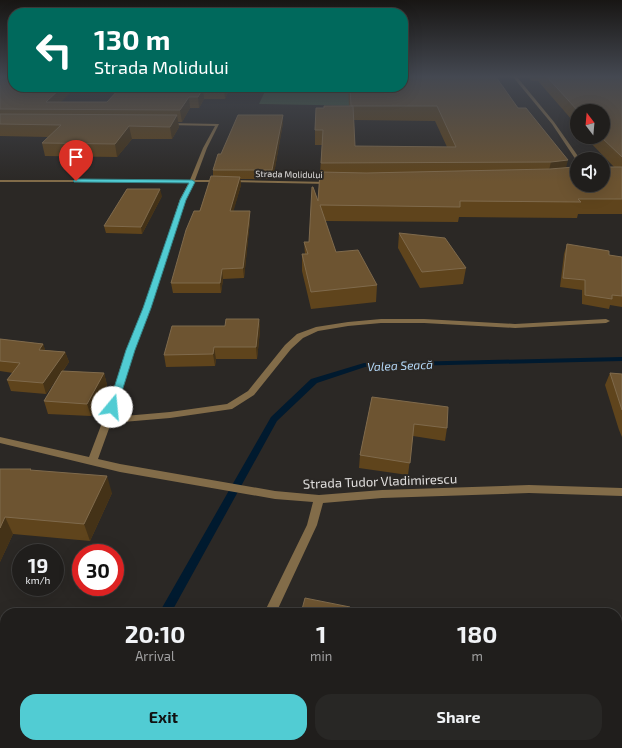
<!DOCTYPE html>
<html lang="en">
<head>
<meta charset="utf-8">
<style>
  :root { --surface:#201e1c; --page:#282725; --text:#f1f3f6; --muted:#a2a2a3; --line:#3d3c3b; --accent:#51ccd3 }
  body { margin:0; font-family:"Exo 2",sans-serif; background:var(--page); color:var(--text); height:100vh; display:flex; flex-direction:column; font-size:15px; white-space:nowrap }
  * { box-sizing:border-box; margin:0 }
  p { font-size:13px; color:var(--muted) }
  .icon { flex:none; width:22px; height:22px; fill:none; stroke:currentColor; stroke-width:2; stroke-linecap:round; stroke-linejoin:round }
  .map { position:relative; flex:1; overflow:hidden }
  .details { position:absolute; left:0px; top:608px; width:622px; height:140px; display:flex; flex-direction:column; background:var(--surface); border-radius:16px 16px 0 0; box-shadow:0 4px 16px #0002,0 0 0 1px var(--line) }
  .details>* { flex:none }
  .banner { position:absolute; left:8px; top:8px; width:400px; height:84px; border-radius:16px; box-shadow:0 4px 16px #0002,0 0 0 1px var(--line); background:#00695c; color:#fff; overflow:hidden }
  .needle { width:26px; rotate:344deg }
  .tools { position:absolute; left:570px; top:104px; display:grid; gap:8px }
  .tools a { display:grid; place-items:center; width:40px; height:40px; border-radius:50%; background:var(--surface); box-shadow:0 4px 16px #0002,0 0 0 1px var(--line); font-size:20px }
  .speed { position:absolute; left:12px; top:544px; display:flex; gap:8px; font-size:20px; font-weight:700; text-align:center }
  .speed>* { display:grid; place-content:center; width:52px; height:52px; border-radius:50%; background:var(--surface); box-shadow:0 4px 16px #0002,0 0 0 1px var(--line); line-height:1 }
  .speed small { font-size:10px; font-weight:400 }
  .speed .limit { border:6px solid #d22; background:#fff; color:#111 }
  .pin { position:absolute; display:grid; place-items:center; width:34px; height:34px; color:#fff; margin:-41px -17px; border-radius:50% 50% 50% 0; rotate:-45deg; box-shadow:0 0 4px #0007 }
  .pin .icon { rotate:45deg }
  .me { position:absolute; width:44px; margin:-22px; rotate:17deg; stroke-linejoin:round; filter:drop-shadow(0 0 3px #0008) }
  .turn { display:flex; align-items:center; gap:14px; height:84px; padding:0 20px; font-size:18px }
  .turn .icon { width:52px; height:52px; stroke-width:2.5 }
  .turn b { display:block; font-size:28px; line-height:34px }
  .eta { display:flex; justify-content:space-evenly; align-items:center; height:68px; text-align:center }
  .eta b { font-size:24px; font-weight:700; line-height:28px }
  .action { display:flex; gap:8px; margin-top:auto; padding:8px 20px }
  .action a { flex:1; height:46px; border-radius:16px; background:var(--accent); color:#111; font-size:16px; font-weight:700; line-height:46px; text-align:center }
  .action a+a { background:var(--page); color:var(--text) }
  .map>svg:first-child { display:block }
</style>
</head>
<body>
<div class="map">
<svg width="622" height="748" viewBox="0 0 622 748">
  <rect width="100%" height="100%" fill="#2b2825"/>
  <path fill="#3f5a3f" d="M267,87H369L368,106L259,104Z"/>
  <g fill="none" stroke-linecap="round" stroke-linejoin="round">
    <g fill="#001a2f" fill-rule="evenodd">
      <path d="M622,357V361L365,367L317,383L277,421L171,613H159L271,417L311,379L364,363Z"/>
      <path d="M85,743H100L98,748H83Z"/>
    </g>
    <g fill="#826c49" fill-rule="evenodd">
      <path d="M513,77H517L554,122L580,159L576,160L552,124Z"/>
      <path d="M169,123L219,124L207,148L195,180H219L221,181L219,182H194L186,199L150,308L134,350L113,417L170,412L227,404L248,391L285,345L297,334L316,327L348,322L381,319H424L515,324L606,319L610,321L606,323L515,328L424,323H381L348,326L318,331L303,338L291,349L254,395L232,409L170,418L111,423L98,459L120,464L275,491L319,495L382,490L529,485L622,488V496L529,493L382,498L323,503L317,525L276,613H264L307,525L313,502L275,499L120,472L0,443V437L89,457L108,407L126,350L144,308L180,199L189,182H0V180H190L203,148L215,126L168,125Z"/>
      <path d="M229,180L329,182L331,183L329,184L231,182L229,181Z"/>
      <path d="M185,743H200L198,748H183Z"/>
    </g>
  </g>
  <g fill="#5f441c" fill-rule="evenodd">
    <path d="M0,77L61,102H107L121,87H230L225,99H204L199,108H190L182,122H178L179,127L172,139H132L117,157L45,156L42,143L48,137L0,136Z"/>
    <path d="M528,77H622V214H578L577,218L459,217L458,222L325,221L336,252L377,285L376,302L311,309L302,271V254H305L304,242H309L318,201L322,145H315V130L324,108L349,106L348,87H403L518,108L566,167H614L585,137H603L577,111V128L572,123V120L538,81H532ZM354,120L435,121L447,147L355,146Z"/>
    <path d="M283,115V123L273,179H240L241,185L233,211L250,220L244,278L223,279L221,293H173L171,283L213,176V170L221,154Z"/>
    <path d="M162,196L142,234L106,233L104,226Z"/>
    <path d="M399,233L466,268L463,284L420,288L398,248Z"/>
    <path d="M567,244L609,255L622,257V307L610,305L609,309L582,304V290L560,287L564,254Z"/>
    <path d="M259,319L260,330L257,359H216L215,366L166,367L164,355L225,326Z"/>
    <path d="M0,339L43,344L45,350L65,352L69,362L63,371L104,373L107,385L91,416L48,414L44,401L58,377L46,394L11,391L7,380L13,373L0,371Z"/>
    <path d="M610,373L622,374V437L619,430L605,385Z"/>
    <path d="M372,397L447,428L445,441L413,436L408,475L359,468L360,455Z"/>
    <path d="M0,469L31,470L112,493L90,541L13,534L0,562Z"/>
  </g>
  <g fill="#443217">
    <path d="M62,87H76L53,110L46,102Z"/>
    <path d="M225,87H230L225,99L224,88Z"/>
    <path d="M203,88L204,99L199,108L198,97Z"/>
    <path d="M189,97L190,108L182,122L180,110Z"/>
    <path d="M177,115L179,127L172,139L170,127Z"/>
    <path d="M283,115V123L273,179L272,170Z"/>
    <path d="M129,126L132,139L117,157L115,144Z"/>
    <path d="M568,160L564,176L547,178L551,162Z"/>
    <path d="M240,177L241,185L231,220L230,211Z"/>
    <path d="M160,189L162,196L142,234L141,227Z"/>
    <path d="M250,211V220L244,278L243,268Z"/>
    <path d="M222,269L223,279L221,293L220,283Z"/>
    <path d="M259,319L260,330L257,359L256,347Z"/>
    <path d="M43,344L47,355L39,350Z"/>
    <path d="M214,347L216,359L215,366L213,354Z"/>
    <path d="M65,352L69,362L46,394L43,383Z"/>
    <path d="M104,373L107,385L91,416L87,404Z"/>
    <path d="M107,476L112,493L90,541L84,524Z"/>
    <path d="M5,517L13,534L0,562V528Z"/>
  </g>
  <g fill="#6d5431" stroke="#7f6a4c">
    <path d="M0,77H13V87H62L46,102H107L121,87H225L224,88H203L198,97H189L180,110L0,109Z"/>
    <path d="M403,77H496L518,108H526L568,160L551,162L321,163L323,130H315L316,108H324V106H353L355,146L456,147L437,106H351L350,87H403Z"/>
    <path d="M547,77H622V157L601,137H603V111H577V113L575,111H578Z"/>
    <path d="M0,114L177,115L170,127L129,126L115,144L42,143L61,125L0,124Z"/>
    <path d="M238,115H283L272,170H213L218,154H221Z"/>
    <path d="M574,167H577V185H603V167H622V199H578L581,202L460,201V207L320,205L336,252L358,250L377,285L311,292L302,254H308L304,242H309L312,187H313L318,201L320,172L366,173L550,169Z"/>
    <path d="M211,176L240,177L230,211H250L243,268L222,269L220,283H171L186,230L194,211H200Z"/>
    <path d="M127,189H160L141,227L104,226Z"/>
    <path d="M399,233L445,238L466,268L422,272Z"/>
    <path d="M567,244L609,251V255L622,257V296L612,295V299L585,295V280L563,278Z"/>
    <path d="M226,319H259L256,347H214L213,354L164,355L172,326H225Z"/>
    <path d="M0,339L43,344L39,350L65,352L43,383L7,380L20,363L0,361Z"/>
    <path d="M62,371L104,373L87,404L44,401Z"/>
    <path d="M610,373L622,374V410Z"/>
    <path d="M372,397L448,407L447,428L414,424L410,463L360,455Z"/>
    <path d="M0,469H31L30,470L107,476L84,524L5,517L0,528Z"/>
    <path d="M305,598L350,607L349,613H301Z"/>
    <path d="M292,743H332L351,748H291Z"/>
  </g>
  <linearGradient id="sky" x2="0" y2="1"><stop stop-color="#181614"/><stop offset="0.42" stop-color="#444851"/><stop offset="1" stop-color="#444851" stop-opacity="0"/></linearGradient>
  <rect width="622" height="182" fill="url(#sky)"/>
  <path fill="#51ccd3" stroke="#358589" d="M76,179L192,180L195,182L186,200L151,308L135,350L117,407L112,410L108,407L126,350L143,308L180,200L189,183L74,182L73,181Z"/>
  <g text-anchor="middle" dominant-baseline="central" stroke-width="4" stroke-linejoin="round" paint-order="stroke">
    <g font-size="9" fill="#e1dfde" stroke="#2b2825">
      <text transform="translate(289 174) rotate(1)">Strada Molidului</text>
    </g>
    <g font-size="12" font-style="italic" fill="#b4d9f9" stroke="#2b2825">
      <text transform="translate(400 365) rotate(-2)">Valea Seacă</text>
    </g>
    <g font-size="13" fill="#e1dfde" stroke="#2b2825">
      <text transform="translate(380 481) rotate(-2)">Strada Tudor Vladimirescu</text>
    </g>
  </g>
</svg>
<div class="tools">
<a><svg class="needle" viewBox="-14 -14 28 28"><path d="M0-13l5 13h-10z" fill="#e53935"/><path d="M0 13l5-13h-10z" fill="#a2a2a3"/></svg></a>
<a><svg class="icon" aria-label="sound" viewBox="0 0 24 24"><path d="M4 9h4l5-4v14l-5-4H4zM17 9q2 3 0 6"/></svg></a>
</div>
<div class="speed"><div>19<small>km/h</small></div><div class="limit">30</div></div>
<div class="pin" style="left:76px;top:181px;background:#d93025"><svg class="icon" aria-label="arrive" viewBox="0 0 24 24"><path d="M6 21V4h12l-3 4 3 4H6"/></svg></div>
<svg class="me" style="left:112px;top:407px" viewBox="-20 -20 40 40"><circle r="19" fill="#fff"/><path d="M0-13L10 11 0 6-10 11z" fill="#51ccd3"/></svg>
<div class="banner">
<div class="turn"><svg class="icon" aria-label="left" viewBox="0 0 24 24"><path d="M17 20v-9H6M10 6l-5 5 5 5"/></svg><div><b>130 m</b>Strada Molidului</div></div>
</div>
<section class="details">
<div class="eta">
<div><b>20:10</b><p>Arrival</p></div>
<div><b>1</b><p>min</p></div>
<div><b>180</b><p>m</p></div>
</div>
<div class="action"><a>Exit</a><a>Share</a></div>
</section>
</div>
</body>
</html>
